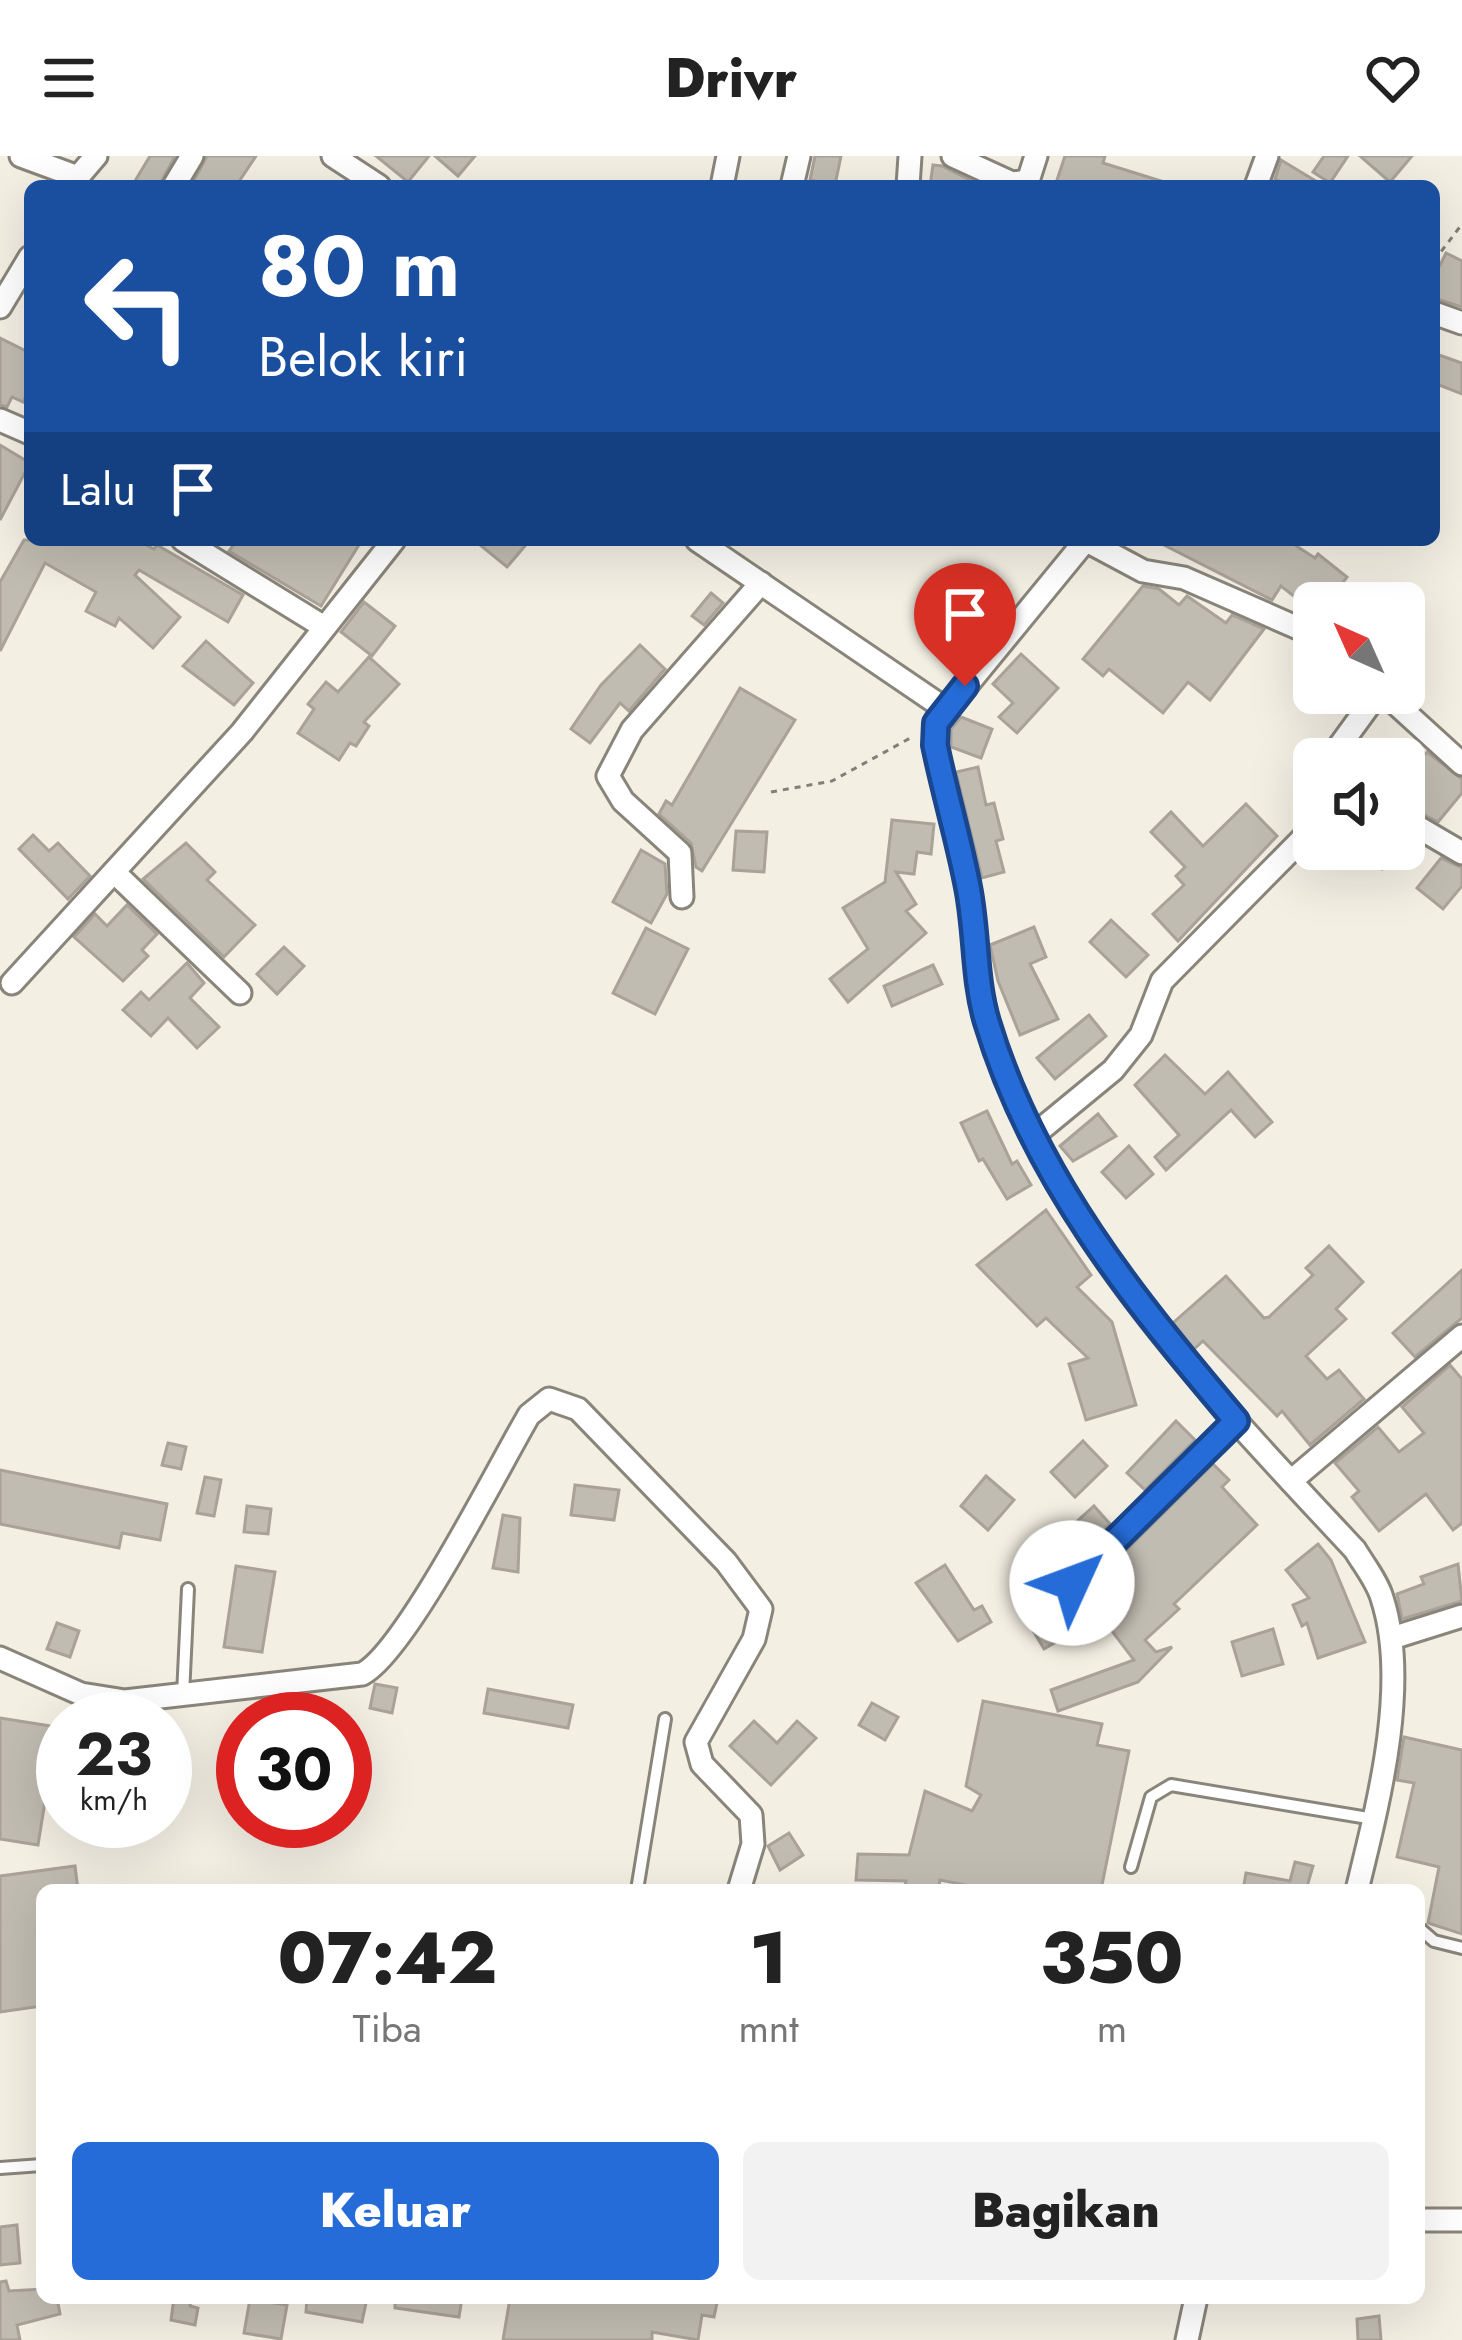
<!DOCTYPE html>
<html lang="id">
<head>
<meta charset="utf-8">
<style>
  :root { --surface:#fff; --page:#f2f2f2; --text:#222; --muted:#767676; --accent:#266cd8 }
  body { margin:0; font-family:Jost,sans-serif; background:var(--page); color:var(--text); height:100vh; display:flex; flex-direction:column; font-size:45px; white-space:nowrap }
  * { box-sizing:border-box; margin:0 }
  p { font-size:39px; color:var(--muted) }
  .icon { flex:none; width:66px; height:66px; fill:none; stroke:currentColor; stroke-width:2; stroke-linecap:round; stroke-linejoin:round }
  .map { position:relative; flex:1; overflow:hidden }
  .drawer { position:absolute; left:36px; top:1728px; width:1389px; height:420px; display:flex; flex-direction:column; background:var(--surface); border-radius:18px; box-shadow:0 12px 48px #0002 }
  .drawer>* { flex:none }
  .hud { position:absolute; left:24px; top:24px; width:1416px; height:366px; border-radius:18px; box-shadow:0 12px 48px #0002; background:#1a4fa0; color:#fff; overflow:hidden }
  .needle { width:78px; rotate:315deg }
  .tools { position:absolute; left:1293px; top:426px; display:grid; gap:24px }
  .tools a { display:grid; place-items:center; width:132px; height:132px; border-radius:18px; background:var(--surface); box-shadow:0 12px 48px #0002; font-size:60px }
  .speed { position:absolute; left:36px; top:1536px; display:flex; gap:24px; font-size:60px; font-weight:700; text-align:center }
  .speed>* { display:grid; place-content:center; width:156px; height:156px; border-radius:50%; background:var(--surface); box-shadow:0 12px 48px #0002; line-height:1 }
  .speed small { font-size:30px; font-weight:400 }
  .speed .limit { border:18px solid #d22; background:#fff; color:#111 }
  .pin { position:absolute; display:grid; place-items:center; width:102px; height:102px; color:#fff; margin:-123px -51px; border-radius:50% 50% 50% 0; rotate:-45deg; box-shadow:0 0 12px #0007 }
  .pin .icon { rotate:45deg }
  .me { position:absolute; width:132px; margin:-66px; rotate:47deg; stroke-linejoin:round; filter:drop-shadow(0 0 9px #0008) }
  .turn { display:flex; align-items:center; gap:42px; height:252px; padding:0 36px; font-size:54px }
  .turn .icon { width:156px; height:156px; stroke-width:2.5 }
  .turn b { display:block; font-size:84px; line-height:102px }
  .then { display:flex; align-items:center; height:114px; padding:0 36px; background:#0003; gap:24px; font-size:45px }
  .eta { display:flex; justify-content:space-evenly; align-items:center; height:204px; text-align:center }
  .eta b { font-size:72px; font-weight:800; line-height:84px }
  .button { display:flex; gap:24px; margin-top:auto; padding:24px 36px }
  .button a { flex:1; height:138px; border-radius:18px; background:var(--accent); color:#fff; font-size:48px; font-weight:800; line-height:138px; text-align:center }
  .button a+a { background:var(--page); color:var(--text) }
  header { display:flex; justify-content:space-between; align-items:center; height:156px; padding:0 36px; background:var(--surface); font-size:54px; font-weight:800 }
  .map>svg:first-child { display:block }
</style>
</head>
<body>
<header><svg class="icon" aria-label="menu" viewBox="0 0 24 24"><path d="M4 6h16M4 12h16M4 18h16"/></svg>Drivr<svg class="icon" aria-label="heart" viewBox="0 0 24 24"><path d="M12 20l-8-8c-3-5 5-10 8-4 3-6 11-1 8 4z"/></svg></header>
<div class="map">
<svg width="1462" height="2184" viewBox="0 0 1462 2184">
  <rect width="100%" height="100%" fill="#f4efe3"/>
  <g fill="#c1bcb1" stroke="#a8a298" stroke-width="3">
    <path d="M150,0H175L159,30H132Z"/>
    <path d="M207,0H256L236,30H191Z"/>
    <path d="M376,0H429L408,26Z"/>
    <path d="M435,0H475L458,20Z"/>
    <path d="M815,0H841L835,29L810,24Z"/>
    <path d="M1065,0H1105L1103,7L1177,30H1055Z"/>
    <path d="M1324,0H1348L1330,27L1313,16Z"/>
    <path d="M1360,0H1412L1390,26Z"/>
    <path d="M1281,4L1324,30H1287L1275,23Z"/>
    <path d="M933,9L942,10L982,30H930Z"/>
    <path d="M1446,97L1462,105V151L1434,142V121Z"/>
    <path d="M0,182L30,197V232L23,246L12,241L7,251L0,249Z"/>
    <path d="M1439,199L1462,207V238L1434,227Z"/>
    <path d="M0,289L30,307L0,364Z"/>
    <path d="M24,384H137L154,393L157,389L243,439L228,466L139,414L135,419L180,461L153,492L119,462L115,470L86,455L96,436L45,407L0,495V426Z"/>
    <path d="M237,384H362L321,450L229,395Z"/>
    <path d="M474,384H530L507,411Z"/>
    <path d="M1154,384H1287L1315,402L1318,398L1347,421L1342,428L1368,447H1314V456L1281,430L1272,444Z"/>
    <path d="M1143,430L1159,433L1179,449L1187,440L1226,467L1232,459L1264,473L1210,544L1188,526L1163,557L1109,513L1103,520L1083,503Z"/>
    <path d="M711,437L723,447L704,469L692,460Z"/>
    <path d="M364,446L395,470L372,500L341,476Z"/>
    <path d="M206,485L253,527L234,549L183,510Z"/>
    <path d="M640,489L665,513L629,555L620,547L590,587L571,573L601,529Z"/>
    <path d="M1021,498L1058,532L1017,577L999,561L1013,547L993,528Z"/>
    <path d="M369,501L399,528L364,566L369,570L356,590L350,587L339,604L298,577L314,553L308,548L326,526L338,536Z"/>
    <path d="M740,532L795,564L702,715L696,711L691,687L659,658L666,645L672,649Z"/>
    <path d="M961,561L992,573L981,602L951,591V573Z"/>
    <path d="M1427,596L1462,623V637L1438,666L1404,648V624Z"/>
    <path d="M978,611L986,649L994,647L1003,683L996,685L1004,716L982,722L956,616Z"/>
    <path d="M1246,648L1277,680L1178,785L1153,758L1184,729L1176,720L1185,711L1151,676L1171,656L1203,690Z"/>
    <path d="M892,664L934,668L931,698L917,696L914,718L896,716L916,748L906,755L926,777L848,846L830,823L868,793L843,752L885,726Z"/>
    <path d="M736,675L767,676L764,716L733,714Z"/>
    <path d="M33,679L49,695L58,687L90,720L68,743L19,693Z"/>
    <path d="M186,687L215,716L207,724L255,769L224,801L143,723Z"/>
    <path d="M1357,693H1398L1382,713Z"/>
    <path d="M641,694L665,708L667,738L651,767L613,746Z"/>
    <path d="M1441,702L1462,712V730L1443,753L1417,732Z"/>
    <path d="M127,749L157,778L142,794L148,800L123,825L74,781L95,758L107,770Z"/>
    <path d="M1111,764L1148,799L1126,821L1090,786Z"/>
    <path d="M1034,771L1046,801L1030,808L1058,863L1020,879L998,825L990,789Z"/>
    <path d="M646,772L688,793L655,858L613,837Z"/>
    <path d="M284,791L304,810L277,838L257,818Z"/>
    <path d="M187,807L204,827L190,842L219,871L197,892L168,862L151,880L123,854L141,836L149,844Z"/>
    <path d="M933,809L942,828L892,850L884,830Z"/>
    <path d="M1089,859L1106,880L1055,923L1037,902Z"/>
    <path d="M1165,899L1205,938L1228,916L1272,966L1255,981L1231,954L1166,1014L1155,1001L1179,979L1135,929Z"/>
    <path d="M987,955L1012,1008L1017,1005L1031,1029L1007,1043L983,1003L979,1005L961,967Z"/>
    <path d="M1098,958L1116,980L1073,1005L1060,990Z"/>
    <path d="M1129,990L1153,1018L1126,1042L1102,1016Z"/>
    <path d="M1046,1054L1091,1119L1077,1131L1112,1166L1136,1249L1086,1264L1069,1208L1088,1202L1046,1162L1037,1170L977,1109Z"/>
    <path d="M1329,1090L1363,1126L1336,1153L1346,1163L1306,1200L1327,1223L1339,1214L1364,1243L1310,1289L1282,1255L1277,1260L1203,1185L1194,1193L1173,1167L1226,1120L1264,1162L1269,1161L1313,1119L1306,1112Z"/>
    <path d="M1462,1114V1162L1415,1201L1393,1177Z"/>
    <path d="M1450,1209L1462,1223V1367L1453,1374L1426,1338L1379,1375L1352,1341L1359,1335L1335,1307L1378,1271L1399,1296L1424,1277L1402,1251Z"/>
    <path d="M1176,1265L1195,1284L1145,1334L1127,1317Z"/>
    <path d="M1083,1285L1107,1310L1075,1341L1051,1316Z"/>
    <path d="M168,1287L186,1291L181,1313L162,1309Z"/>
    <path d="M1213,1308L1229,1324L1222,1331L1257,1369L1174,1448L1179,1453L1145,1484L1156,1496L1172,1491L1138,1526L1058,1555L1051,1534L1134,1504L1083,1437Z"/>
    <path d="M0,1314L167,1348L160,1384L122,1377L119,1392L0,1368Z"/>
    <path d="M986,1320L1014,1344L988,1374L961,1350Z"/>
    <path d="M205,1321L221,1324L214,1360L197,1357Z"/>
    <path d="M575,1329L619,1334L614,1364L571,1359Z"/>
    <path d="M247,1350L271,1353L268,1378L244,1376Z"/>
    <path d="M1094,1350L1110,1368L1068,1410L1057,1398L1069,1387L1062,1379Z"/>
    <path d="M503,1359L520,1362L518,1416L493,1412Z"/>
    <path d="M1318,1388L1331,1404L1365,1486L1318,1502L1307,1467L1302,1470L1293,1449L1309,1442L1286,1414Z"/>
    <path d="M1458,1408L1462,1445L1402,1463L1397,1438L1424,1428L1421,1421Z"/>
    <path d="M945,1409L974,1454L982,1450L991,1466L958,1485L916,1427Z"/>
    <path d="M236,1410L275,1416L262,1496L224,1491Z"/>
    <path d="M1057,1448L1073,1476L1044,1493L1028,1466Z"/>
    <path d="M57,1467L79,1475L70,1501L47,1493Z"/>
    <path d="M1273,1473L1283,1508L1242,1520L1232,1486Z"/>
    <path d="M375,1528L397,1532L392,1557L370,1552Z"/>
    <path d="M488,1533L573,1549L568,1572L484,1557Z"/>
    <path d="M983,1545L1102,1568L1097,1589L1129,1595L1101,1734H991L940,1724L938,1734H904L906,1725L856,1724L858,1698L909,1699L925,1635L972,1655L981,1639L966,1630Z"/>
    <path d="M872,1547L898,1561L885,1584L859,1569Z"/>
    <path d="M0,1562L57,1571L38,1689L0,1683Z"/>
    <path d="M754,1565L777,1587L797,1565L816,1582L771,1629L730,1590Z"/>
    <path d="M1404,1581L1462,1594V1778L1428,1767L1439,1711L1397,1701L1414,1627L1397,1624Z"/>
    <path d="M789,1677L803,1699L780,1714L768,1690Z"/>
    <path d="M1295,1706L1313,1710L1306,1734H1243L1246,1717L1290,1725Z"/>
    <path d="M75,1710L78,1734H42V1850L0,1856V1720Z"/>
    <path d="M17,2069L20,2107L0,2109V2071Z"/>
    <path d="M6,2125L9,2135L42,2133V2142H57L60,2158L17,2169L20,2184H0V2126Z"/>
    <path d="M174,2142H191L190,2150L198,2152L195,2169L171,2164Z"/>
    <path d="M307,2142H367L362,2166L306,2156Z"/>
    <path d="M395,2142H462L459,2161L395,2152Z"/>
    <path d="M510,2142H718L714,2161L702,2159L698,2184L652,2176V2184H503Z"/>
    <path d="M250,2143L287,2149L281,2183L244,2177Z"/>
    <path d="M1379,2160L1381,2184H1358L1357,2163Z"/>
  </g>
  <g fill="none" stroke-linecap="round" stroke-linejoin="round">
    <defs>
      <g id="service">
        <path d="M183,1539L188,1433"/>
        <path d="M1131,1711L1151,1641L1171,1629L1374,1663"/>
        <path d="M637,1734L665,1563"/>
        <path d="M1419,1772L1434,1785L1462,1792"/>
        <path d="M0,2012L42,2009"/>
      </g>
      <g id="minor">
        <path d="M21,0L78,21L96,0"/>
        <path d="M333,0L379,30"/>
        <path d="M953,0L1012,27L1028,25L1036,0"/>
        <path d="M174,30L192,0"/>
        <path d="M722,30L728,0"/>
        <path d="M792,30L799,0"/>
        <path d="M908,30L910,0"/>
        <path d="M1256,30L1267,0"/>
        <path d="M0,151L30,101"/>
        <path d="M1434,157L1462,167"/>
        <path d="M0,264L30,277"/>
        <path d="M183,384L324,471"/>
        <path d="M697,384L944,552"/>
        <path d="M1085,384L1143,415L1184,422L1314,479"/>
        <path d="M1086,384L936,567L935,589C945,637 959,684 968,731C977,776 974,823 987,867C1051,1077 1209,1237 1355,1394C1364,1409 1377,1425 1382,1442C1410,1528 1378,1648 1357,1734"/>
        <path d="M1384,537L1462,608"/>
        <path d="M1330,603L1378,537"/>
        <path d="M1404,663L1462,697"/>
        <path d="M114,716L240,837"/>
        <path d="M682,741L680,697L623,645L608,620L632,574L761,427"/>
        <path d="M12,827L242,576L394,384"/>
        <path d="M1034,979L1113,914L1141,879L1162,825L1314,671"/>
        <path d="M1291,1325L1462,1180"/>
        <path d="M1072,1427L1236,1265"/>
        <path d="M1392,1482L1462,1460"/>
        <path d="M0,1502L81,1538L125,1545L362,1518C405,1497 499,1310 529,1259L549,1243L578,1253L726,1406L761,1453L754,1483L696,1586L702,1608L751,1659L753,1688L739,1734"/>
        <path d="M1419,2064H1462"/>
        <path d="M1187,2184L1196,2142"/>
      </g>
    </defs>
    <use href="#service" stroke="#8a857a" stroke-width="16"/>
    <use href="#minor" stroke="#8a857a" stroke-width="27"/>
    <g stroke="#827f78" stroke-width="3" stroke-dasharray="6 6" stroke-linecap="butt">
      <path d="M1434,105L1462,68"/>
      <path d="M771,636L832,625L914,580"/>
    </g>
    <use href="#service" stroke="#fff" stroke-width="10"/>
    <use href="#minor" stroke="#fff" stroke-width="21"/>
  </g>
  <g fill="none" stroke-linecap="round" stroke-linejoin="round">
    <defs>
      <path id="route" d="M965,530L936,567L935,589C945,637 959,684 968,731C977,776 974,823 987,866C1034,1022 1134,1144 1236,1265L1072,1427"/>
    </defs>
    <use href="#route" stroke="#19468c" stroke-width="30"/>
    <use href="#route" stroke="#266cd8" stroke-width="21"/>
  </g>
</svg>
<div class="tools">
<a><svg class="needle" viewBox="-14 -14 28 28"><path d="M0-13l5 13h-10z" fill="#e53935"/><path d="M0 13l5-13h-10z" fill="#767676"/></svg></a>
<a><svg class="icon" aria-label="sound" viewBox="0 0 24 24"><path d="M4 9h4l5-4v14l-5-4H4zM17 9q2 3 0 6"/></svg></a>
</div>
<div class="speed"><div>23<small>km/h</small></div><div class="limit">30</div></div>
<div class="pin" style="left:965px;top:530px;background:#d93025"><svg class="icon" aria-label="arrive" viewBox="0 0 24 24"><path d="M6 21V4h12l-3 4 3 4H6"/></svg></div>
<svg class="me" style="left:1072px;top:1427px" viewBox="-20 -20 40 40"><circle r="19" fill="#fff"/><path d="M0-13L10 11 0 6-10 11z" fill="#266cd8"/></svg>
<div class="hud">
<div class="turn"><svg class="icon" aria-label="left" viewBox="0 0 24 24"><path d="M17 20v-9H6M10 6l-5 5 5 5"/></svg><div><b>80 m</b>Belok kiri</div></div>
<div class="then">Lalu<svg class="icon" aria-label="arrive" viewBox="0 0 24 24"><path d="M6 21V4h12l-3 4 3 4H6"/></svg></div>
</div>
<section class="drawer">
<div class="eta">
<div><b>07:42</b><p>Tiba</p></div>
<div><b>1</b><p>mnt</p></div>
<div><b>350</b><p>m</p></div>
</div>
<div class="button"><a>Keluar</a><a>Bagikan</a></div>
</section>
</div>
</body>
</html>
